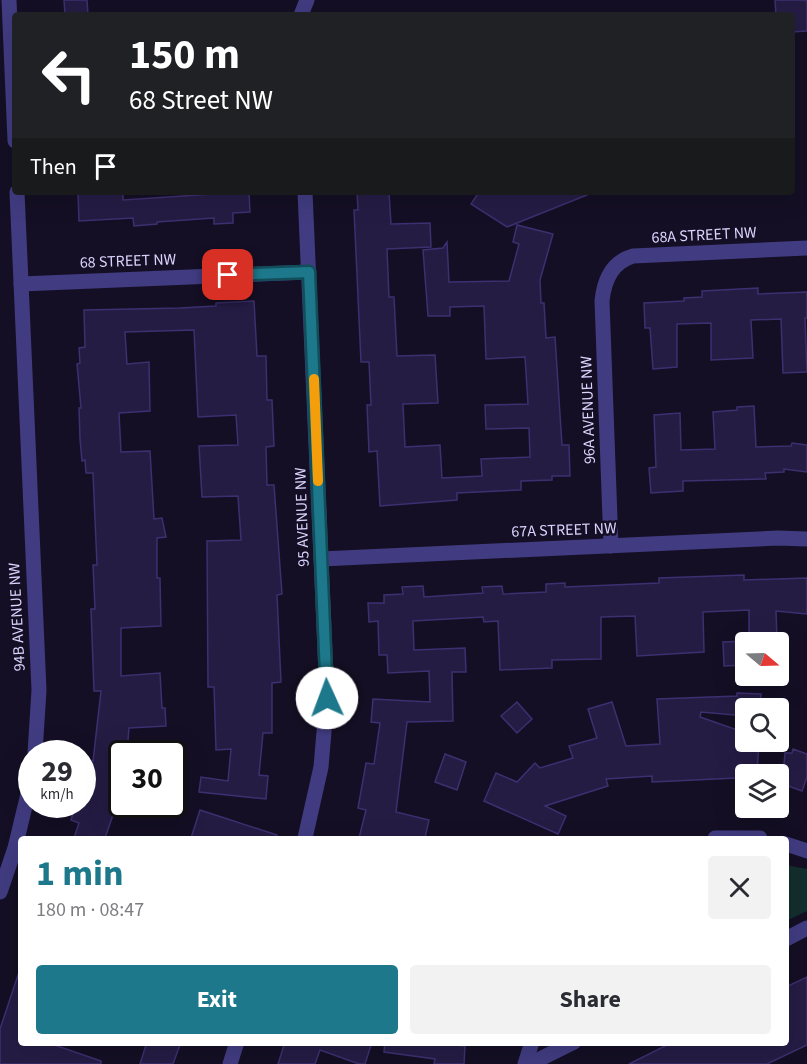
<!DOCTYPE html>
<html lang="en">
<head>
<meta charset="utf-8">
<style>
  :root { --surface:#fff; --page:#f2f2f3; --text:#2b2b33; --muted:#7c7c81; --accent:#1c788a }
  body { margin:0; font-family:"Source Sans 3",sans-serif; background:var(--page); color:var(--text); height:100vh; display:flex; flex-direction:column; font-size:22px; white-space:nowrap }
  * { box-sizing:border-box; margin:0 }
  p { font-size:20px; color:var(--muted) }
  .icon { flex:none; width:33px; height:33px; fill:none; stroke:currentColor; stroke-width:2; stroke-linecap:round; stroke-linejoin:round }
  .map { position:relative; flex:1; overflow:hidden }
  .details { position:absolute; left:18px; top:836px; width:771px; height:210px; display:flex; flex-direction:column; background:var(--surface); border-radius:6px; box-shadow:0 6px 24px #0002 }
  .details>* { flex:none }
  .guide { position:absolute; left:12px; top:12px; width:783px; height:183px; border-radius:6px; box-shadow:0 6px 24px #0002; background:#202124; color:#fff; overflow:hidden }
  .needle { width:39px; rotate:109deg }
  .controls { position:absolute; left:735px; top:632px; display:grid; gap:12px }
  .controls a { display:grid; place-items:center; width:54px; height:54px; border-radius:6px; background:var(--surface); box-shadow:0 6px 24px #0002; font-size:30px }
  .speed { position:absolute; left:18px; top:740px; display:flex; gap:12px; font-size:30px; font-weight:700; text-align:center }
  .speed>* { display:grid; place-content:center; width:78px; height:78px; border-radius:50%; background:var(--surface); box-shadow:0 6px 24px #0002; line-height:1 }
  .speed small { font-size:15px; font-weight:400 }
  .speed .limit { border:3px solid #111; border-radius:9px; background:#fff; color:#111 }
  .pin { position:absolute; display:grid; place-items:center; width:51px; height:51px; color:#fff; margin:-26px; border-radius:12px; box-shadow:0 3px 9px #0006 }
  .me { position:absolute; width:66px; margin:-33px; rotate:358deg; stroke-linejoin:round; filter:drop-shadow(0 0 4px #0008) }
  .turn { display:flex; align-items:center; gap:21px; height:126px; padding:0 18px; font-size:27px }
  .turn .icon { width:78px; height:78px; stroke-width:2.5 }
  .turn b { display:block; font-size:42px; line-height:51px }
  .then { display:flex; align-items:center; height:57px; padding:0 18px; background:#0003; gap:12px; font-size:22px }
  .round { display:grid; place-items:center; flex:none; width:63px; height:63px; border-radius:6px; background:var(--page) }
  .headline { display:flex; align-items:center; justify-content:space-between; height:102px; padding:0 18px }
  h1 { font-size:36px; font-weight:700; line-height:45px; color:var(--accent) }
  .button { display:flex; gap:12px; margin-top:auto; padding:12px 18px }
  .button a { flex:1; height:69px; border-radius:6px; background:var(--accent); color:#fff; font-size:24px; font-weight:700; line-height:69px; text-align:center }
  .button a+a { background:var(--page); color:var(--text) }
  .map>svg:first-child { display:block }
</style>
</head>
<body>
<div class="map">
<svg width="807" height="1064" viewBox="0 0 807 1064">
  <rect width="100%" height="100%" fill="#140f24"/>
  <path fill="#132e2e" d="M786,865L807,869V911L786,921Z"/>
  <g fill="#251c44" stroke="#3e2f70" stroke-width="1.5">
    <path d="M64,0H87L88,15H65Z"/>
    <path d="M775,0H807V31L792,32V15H776Z"/>
    <path d="M123,192V200L213,194L212,192H249L250,212L233,213V223L214,224V218L157,222V224L134,226L133,218L79,221L78,193Z"/>
    <path d="M357,192H389L391,224L430,223L431,247L387,249L389,297H394L397,356L435,355L438,403L403,404L405,447L440,445L442,478L482,476L481,459L530,457L529,428L486,429L485,405L528,404L525,357L486,359L484,306L450,307V316H428L423,250L443,248L447,242L449,282L509,281L519,244L513,242L517,225L553,234L540,280L541,303H544L546,338L555,337L562,445H569L570,476H552V480L521,481V490L457,493V500L380,506L377,451L369,452L367,405H371L369,362H361L354,210H358Z"/>
    <path d="M479,192H592V193L507,227L471,204Z"/>
    <path d="M758,288V294L807,292V318H805L807,372L783,373L781,319L751,320L753,358L711,360V323L677,324V367L653,369L650,328H645L644,303L684,301V298L702,297V291Z"/>
    <path d="M254,301L257,356H266L267,400H272L274,446L266,447L267,485H274L282,594L277,595L281,682L272,683V733H263L259,775L268,776L266,799L199,792L201,777L228,781L231,749L216,750L214,687H208L207,541L241,540L238,496L202,497L199,446L238,445L236,415L198,417L194,330L125,332L127,364L149,362L150,411L119,413L121,452L150,451L154,519L162,518L166,537L157,538V578H160L161,626L121,628V676L160,673L162,708H165L166,726L129,728L127,753L113,754L112,766L122,767V789L105,838H74L79,823L71,820L76,804H82L88,760L93,761L101,691H94L91,609H95L93,565H97L93,473H86L85,460L82,461L80,439L79,408H81L77,364L80,363L79,348L85,347L84,310L180,308L216,306V303Z"/>
    <path d="M754,406L756,447L791,446L792,443L807,445V472L784,469V472L765,473L766,479L683,481V491L651,493L649,468L656,467L654,415L680,413L681,450L715,449L713,412L737,410V407Z"/>
    <path d="M744,575V580L807,578V614L776,611L777,639H775V642H749V610L703,612L704,652L637,656L635,616L601,617V659L552,660V668L500,670L498,621L484,622L483,617L413,621L414,650L465,648L466,672H452L453,721L407,722L396,812L429,820L425,838H359L366,810L358,808L366,763L374,764L380,723L371,722L373,699L430,702L429,671L388,673L387,655H379L378,621L369,622L368,603H384V595L403,594L402,587L423,586L424,597L483,593L482,587L502,586L503,594L546,592V584L565,583V587L659,583V578Z"/>
    <path d="M746,641V665L724,666L723,642Z"/>
    <path d="M737,693L761,694L760,708H746V716L701,712L700,717L746,733V741H759L757,774L736,775V778L674,781L652,782V776L606,779L608,786L545,806L566,816L558,834L484,801L496,773L517,782L535,763L540,768L573,758L569,746L597,738L588,709L612,702L626,746L660,744L657,699L737,696Z"/>
    <path d="M517,702L532,719L517,733L501,716Z"/>
    <path d="M793,749L807,754V777L802,791L783,784L786,776H783L785,753H792Z"/>
    <path d="M445,754L466,762L457,790L435,782Z"/>
    <path d="M200,810L277,835L276,838H191Z"/>
    <path d="M18,975H21V1042H46L101,1061V1064H0V1029Z"/>
    <path d="M807,977V1045L767,1064H629L673,1042H786V987Z"/>
    <path d="M147,1042H181L173,1064H140Z"/>
    <path d="M285,1042H372L365,1064H359L320,1050L315,1064H278Z"/>
    <path d="M385,1042H432L465,1046L464,1064H434L435,1059L384,1052Z"/>
  </g>
  <g fill="none" stroke-linecap="round" stroke-linejoin="round">
    <g stroke="#413c81" stroke-width="15">
      <path d="M9,0L15,141"/>
      <path d="M301,15L307,0"/>
      <path d="M17,192L39,690L35,753"/>
      <path d="M21,284L309,272"/>
      <path d="M611,546L602,301C604,281 612,262 633,256L807,248"/>
      <path d="M321,559L778,538L807,539"/>
      <path d="M305,838L321,767L327,697L305,192"/>
      <path d="M715,838H760"/>
      <path d="M786,844L807,851"/>
      <path d="M0,892L15,848L32,777"/>
      <path d="M786,939L807,928"/>
      <path d="M230,1064L237,1042"/>
      <path d="M525,1064L532,1042"/>
      <path d="M530,1064L574,1042"/>
    </g>
  </g>
  <g fill="none" stroke-linecap="round" stroke-linejoin="round">
    <defs>
      <path id="route" d="M228,275L309,272L327,698"/>
    </defs>
    <use href="#route" stroke="#124e5a" stroke-width="15"/>
    <use href="#route" stroke="#1c788a" stroke-width="10"/>
    <path stroke="#f59e0b" stroke-width="10" d="M314,379L318,481"/>
  </g>
  <g text-anchor="middle" dominant-baseline="central" stroke-width="5" stroke-linejoin="round" paint-order="stroke">
    <g font-size="16" fill="#dad4fd" stroke="#140f24">
      <text transform="translate(704 235) rotate(-3)">68A STREET NW</text>
      <text transform="translate(128 261) rotate(-2)">68 STREET NW</text>
      <text transform="translate(588 410) rotate(-92)">96A AVENUE NW</text>
      <text transform="translate(302 517) rotate(-92)">95 AVENUE NW</text>
      <text transform="translate(564 530) rotate(-2)">67A STREET NW</text>
      <text transform="translate(17 617) rotate(-93)">94B AVENUE NW</text>
    </g>
  </g>
</svg>
<div class="controls">
<a><svg class="needle" viewBox="-14 -14 28 28"><path d="M0-13l5 13h-10z" fill="#e53935"/><path d="M0 13l5-13h-10z" fill="#7c7c81"/></svg></a>
<a><svg class="icon" aria-label="search" viewBox="0 0 24 24"><circle cx="10" cy="10" r="6"/><path d="M15 15l6 6"/></svg></a>
<a><svg class="icon" aria-label="layers" viewBox="0 0 24 24"><path d="M12 4l9 5-9 5-9-5zM3 14l9 5 9-5"/></svg></a>
</div>
<div class="speed"><div>29<small>km/h</small></div><div class="limit">30</div></div>
<div class="pin" style="left:228px;top:275px;background:#d93025"><svg class="icon" aria-label="arrive" viewBox="0 0 24 24"><path d="M6 21V4h12l-3 4 3 4H6"/></svg></div>
<svg class="me" style="left:327px;top:698px" viewBox="-20 -20 40 40"><circle r="19" fill="#fff"/><path d="M0-13L10 11 0 6-10 11z" fill="#1c788a"/></svg>
<div class="guide">
<div class="turn"><svg class="icon" aria-label="left" viewBox="0 0 24 24"><path d="M17 20v-9H6M10 6l-5 5 5 5"/></svg><div><b>150 m</b>68 Street NW</div></div>
<div class="then">Then<svg class="icon" aria-label="arrive" viewBox="0 0 24 24"><path d="M6 21V4h12l-3 4 3 4H6"/></svg></div>
</div>
<section class="details">
<div class="headline"><div><h1>1 min</h1><p>180 m · 08:47</p></div><a class="round"><svg class="icon" aria-label="close" viewBox="0 0 24 24"><path d="M6 6l12 12M18 6L6 18"/></svg></a></div>
<div class="button"><a>Exit</a><a>Share</a></div>
</section>
</div>
</body>
</html>
